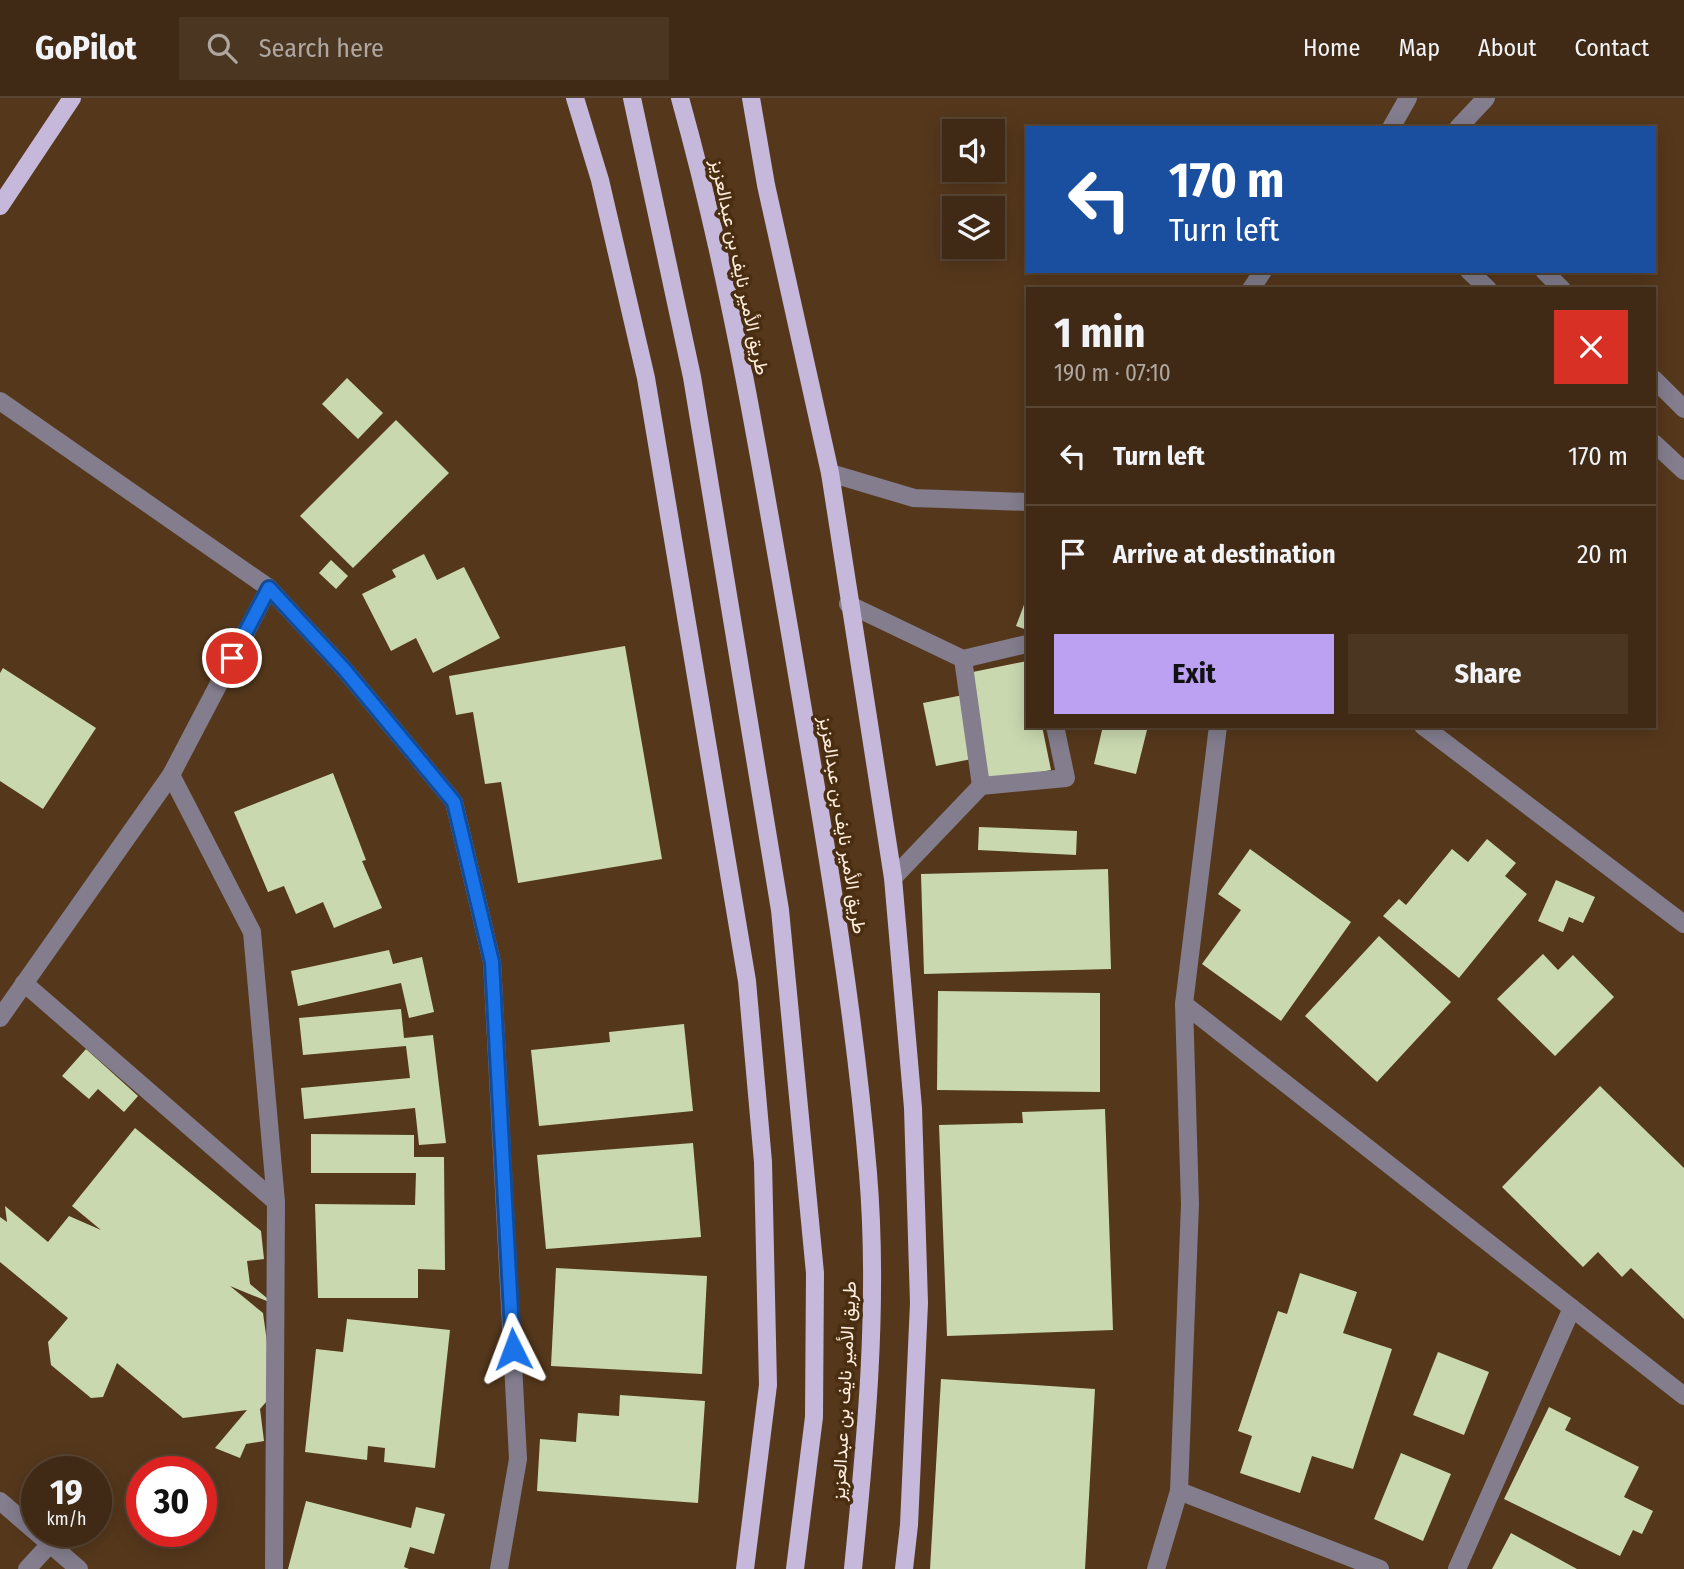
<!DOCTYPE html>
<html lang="en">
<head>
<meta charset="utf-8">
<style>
  :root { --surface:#402a15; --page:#4b3622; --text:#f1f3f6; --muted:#aea7a0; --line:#594634; --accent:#bca0f2 }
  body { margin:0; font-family:"Fira Sans Condensed",Vazirmatn,sans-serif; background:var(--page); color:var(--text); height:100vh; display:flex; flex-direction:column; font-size:26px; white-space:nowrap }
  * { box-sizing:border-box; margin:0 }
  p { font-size:23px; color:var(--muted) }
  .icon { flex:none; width:38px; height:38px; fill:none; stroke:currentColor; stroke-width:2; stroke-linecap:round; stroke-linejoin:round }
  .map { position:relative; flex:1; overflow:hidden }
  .sheet { position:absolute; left:1026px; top:189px; width:630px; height:441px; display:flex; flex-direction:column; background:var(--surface); border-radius:0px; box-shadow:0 4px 18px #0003,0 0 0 2px var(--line) }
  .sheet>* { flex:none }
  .banner { position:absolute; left:1026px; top:28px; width:630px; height:147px; border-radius:0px; box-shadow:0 4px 18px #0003,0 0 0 2px var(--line); background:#1a4fa0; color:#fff; overflow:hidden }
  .tools { position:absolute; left:942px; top:21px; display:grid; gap:14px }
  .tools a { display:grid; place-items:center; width:63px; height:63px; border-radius:0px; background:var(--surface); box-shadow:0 4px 18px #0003,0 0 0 2px var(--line); font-size:35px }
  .speed { position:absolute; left:21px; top:1358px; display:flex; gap:14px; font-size:35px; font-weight:700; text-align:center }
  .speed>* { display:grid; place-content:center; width:91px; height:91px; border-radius:50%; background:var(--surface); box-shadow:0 4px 18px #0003,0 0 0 2px var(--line); line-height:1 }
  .speed small { font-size:18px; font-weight:400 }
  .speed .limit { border:10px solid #d22; background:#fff; color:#111 }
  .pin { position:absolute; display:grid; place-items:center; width:60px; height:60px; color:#fff; margin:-30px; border:4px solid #fff; border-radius:50%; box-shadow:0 2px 7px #0007 }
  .me { position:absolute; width:77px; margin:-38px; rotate:357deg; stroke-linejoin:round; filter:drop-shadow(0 0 5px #0008) }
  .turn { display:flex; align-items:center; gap:24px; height:147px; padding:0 28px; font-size:32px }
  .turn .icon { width:91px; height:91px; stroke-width:2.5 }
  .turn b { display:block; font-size:49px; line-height:60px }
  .round { display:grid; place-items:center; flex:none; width:74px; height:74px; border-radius:0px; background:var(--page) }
  .headline { display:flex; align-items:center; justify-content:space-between; height:119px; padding:0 28px }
  h1 { font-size:42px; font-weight:700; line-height:52px }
  .cta { display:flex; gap:14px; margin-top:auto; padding:14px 28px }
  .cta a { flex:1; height:80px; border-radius:0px; background:var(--accent); color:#111; font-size:28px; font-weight:700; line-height:80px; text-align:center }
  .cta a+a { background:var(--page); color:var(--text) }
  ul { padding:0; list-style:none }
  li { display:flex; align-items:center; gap:21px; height:98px; padding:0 28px; border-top:2px solid var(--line) }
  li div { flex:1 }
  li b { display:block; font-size:26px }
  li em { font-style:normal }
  header { display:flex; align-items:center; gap:42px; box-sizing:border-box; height:98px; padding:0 35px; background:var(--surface); border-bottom:2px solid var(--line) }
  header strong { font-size:33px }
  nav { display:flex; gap:38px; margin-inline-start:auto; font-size:24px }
  .search { width:490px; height:63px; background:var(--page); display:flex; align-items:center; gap:18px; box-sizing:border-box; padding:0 24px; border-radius:0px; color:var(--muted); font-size:26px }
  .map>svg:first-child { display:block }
</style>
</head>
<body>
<header>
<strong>GoPilot</strong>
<div class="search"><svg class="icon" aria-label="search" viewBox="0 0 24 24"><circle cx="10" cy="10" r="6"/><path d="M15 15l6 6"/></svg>Search here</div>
<nav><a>Home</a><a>Map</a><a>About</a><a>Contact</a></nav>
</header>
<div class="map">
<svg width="1684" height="1471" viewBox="0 0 1684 1471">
  <rect width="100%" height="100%" fill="#55381c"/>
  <g fill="#c9d8af">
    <path d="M347,280L383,315L358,341L322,306Z"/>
    <path d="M396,322L449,375L353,470L300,418Z"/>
    <path d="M424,456L437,482L464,469L500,540L433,575L416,540L391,553L362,496L396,479L392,472Z"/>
    <path d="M331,462L348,478L336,491L319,475Z"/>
    <path d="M1027,499V532L1016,528Z"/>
    <path d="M625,548L662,761L518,785L501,684L485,686L473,614L456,617L449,578Z"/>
    <path d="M1027,563V628H1042L1051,672L988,685L982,659L936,668L923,605L973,595L968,575Z"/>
    <path d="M3,570L96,630L43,711L0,683V575Z"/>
    <path d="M1103,628H1148L1136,676L1094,666Z"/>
    <path d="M333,675L366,762L362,763L382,810L334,830L323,804L296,816L284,788L268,794L234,714Z"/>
    <path d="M979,729L1077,733L1076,757L978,752Z"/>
    <path d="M1487,741L1516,765L1505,778L1527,796L1459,880L1383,818L1399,801L1406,807L1452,751L1468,764Z"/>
    <path d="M1250,751L1351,824L1281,923L1202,866L1241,812L1218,796Z"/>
    <path d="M1108,771L1111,871L924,876L921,776Z"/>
    <path d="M1556,782L1595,799L1583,825L1569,819L1563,834L1538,823Z"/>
    <path d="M1379,838L1451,904L1377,984L1305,918Z"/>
    <path d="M389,852L393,866L422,859L434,914L409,920L401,885L298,908L291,873Z"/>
    <path d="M1543,856L1558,872L1573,857L1614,899L1555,958L1497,901Z"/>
    <path d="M938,893L1100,895V994L937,992Z"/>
    <path d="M401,911L404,940L433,937L446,1045L419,1047L415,1010L304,1021L301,990L410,980L406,948L303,957L299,920Z"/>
    <path d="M684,926L693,1013L539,1028L531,952L610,944L609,934Z"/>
    <path d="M86,951L138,998L124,1014L98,991L89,1001L62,978Z"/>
    <path d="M1600,988L1684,1070V1221L1631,1170L1622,1179L1598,1154L1583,1169L1502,1089Z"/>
    <path d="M1105,1011L1113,1232L947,1238L939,1027L1023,1025L1022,1014Z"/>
    <path d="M135,1030L261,1133L264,1161L247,1163L250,1186L274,1206L230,1188L263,1215L274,1295L260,1311L264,1343L246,1346L240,1360L215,1350L247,1312L183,1320L117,1265L103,1299L91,1300L51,1267L48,1244L68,1220L0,1164V1119L7,1124L5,1108L48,1144L69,1118L101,1132L72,1108Z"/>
    <path d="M311,1036L414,1037V1059H444L445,1172L418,1171V1200H318L315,1106L415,1107L416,1075H311Z"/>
    <path d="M693,1045L701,1139L546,1151L537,1057Z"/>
    <path d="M556,1170L707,1178L702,1276L551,1268Z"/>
    <path d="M1300,1175L1357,1194L1343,1235L1392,1251L1353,1371L1312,1358L1300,1395L1240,1375L1252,1338L1238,1333L1278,1213L1287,1216Z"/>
    <path d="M347,1221L450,1232L435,1370L384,1364L385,1350L368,1348L367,1362L305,1354L316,1251L343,1254Z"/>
    <path d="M1438,1254L1489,1274L1464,1337L1413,1317Z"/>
    <path d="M941,1281L1095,1291L1085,1471H930Z"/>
    <path d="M620,1297L705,1303L698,1405L537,1393L540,1341L576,1344L578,1315L619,1318Z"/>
    <path d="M1549,1309L1571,1320L1565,1332L1639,1369L1624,1399L1653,1413L1642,1436L1633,1432L1620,1458L1504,1401Z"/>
    <path d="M1401,1355L1451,1376L1423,1443L1374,1421Z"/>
    <path d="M306,1403L411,1430L416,1409L445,1416L434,1456L410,1449L404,1469L409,1471H288Z"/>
    <path d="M1511,1435L1577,1471H1492Z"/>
  </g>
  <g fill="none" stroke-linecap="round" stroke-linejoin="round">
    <g stroke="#837d8d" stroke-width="18">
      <path d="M1391,30L1408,0"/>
      <path d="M1458,30L1486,0"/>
      <path d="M1469,173L1488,191"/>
      <path d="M1544,173L1562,191"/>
      <path d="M1251,191L1263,173"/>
      <path d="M1654,281L1684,311"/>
      <path d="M0,303L269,490L344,571L454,704L492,864L518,1361L499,1471"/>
      <path d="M1654,345L1684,373"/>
      <path d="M830,375L914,400L1027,404"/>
      <path d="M848,506L963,561L1027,546"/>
      <path d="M963,561L981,688"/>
      <path d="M1423,628L1684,826"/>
      <path d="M171,677L252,834L276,1104L274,1471"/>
      <path d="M893,780L981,688L1066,680L1055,628"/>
      <path d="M24,885L276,1104"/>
      <path d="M1184,906L1684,1298"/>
      <path d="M0,920L171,677L269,490"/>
      <path d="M1179,1393L1380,1471"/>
      <path d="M0,1403L79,1471"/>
      <path d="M27,1471L50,1446"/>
      <path d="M1156,1471L1179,1393L1190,1106L1184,906L1218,628"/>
      <path d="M1457,1471L1572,1210"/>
    </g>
    <g stroke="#c6b8da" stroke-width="18">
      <path d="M575,0L600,82L646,280L747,883L763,1064L768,1287L745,1471"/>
      <path d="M632,0L692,279L780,812L815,1175L814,1319L795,1471"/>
      <path d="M680,0C729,175 759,356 790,535C820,714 853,894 868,1075C879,1207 866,1340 853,1471"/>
      <path d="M751,0L766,87L830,375L893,780L913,1010L919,1205L909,1427L904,1471"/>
      <path d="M0,108L72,0"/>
    </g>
  </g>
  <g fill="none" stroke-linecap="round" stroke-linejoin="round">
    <defs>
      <path id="route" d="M232,560L269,490L344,571L454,704L492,864L513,1251"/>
    </defs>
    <use href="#route" stroke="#114b97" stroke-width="18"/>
    <use href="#route" stroke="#1a73e8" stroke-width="12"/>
  </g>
  <g text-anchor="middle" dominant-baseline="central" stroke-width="7" stroke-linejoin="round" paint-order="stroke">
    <g font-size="19" fill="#ffeddd" stroke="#4a2e12">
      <text transform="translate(740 169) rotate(78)">طريق الأمير نايف بن عبدالعزيز</text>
      <text transform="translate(843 727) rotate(81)">طريق الأمير نايف بن عبدالعزيز</text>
      <text transform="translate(844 1293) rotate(-87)">طريق الأمير نايف بن عبدالعزيز</text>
    </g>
  </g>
</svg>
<div class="tools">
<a><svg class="icon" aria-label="sound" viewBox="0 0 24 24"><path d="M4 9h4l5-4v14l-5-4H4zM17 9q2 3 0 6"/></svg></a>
<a><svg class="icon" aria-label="layers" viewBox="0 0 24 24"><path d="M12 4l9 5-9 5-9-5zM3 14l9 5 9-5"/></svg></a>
</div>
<div class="speed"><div>19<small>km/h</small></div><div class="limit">30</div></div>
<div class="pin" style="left:232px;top:560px;background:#d93025"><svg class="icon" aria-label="arrive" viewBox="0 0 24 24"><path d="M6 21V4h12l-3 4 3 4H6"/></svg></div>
<svg class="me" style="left:513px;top:1251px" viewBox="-20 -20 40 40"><path d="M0-17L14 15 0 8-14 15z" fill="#1a73e8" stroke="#fff" stroke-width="4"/></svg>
<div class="banner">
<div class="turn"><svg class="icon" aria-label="left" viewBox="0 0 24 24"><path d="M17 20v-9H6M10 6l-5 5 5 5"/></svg><div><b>170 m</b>Turn left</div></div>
</div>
<section class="sheet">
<div class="headline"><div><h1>1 min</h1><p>190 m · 07:10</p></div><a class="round" style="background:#d93025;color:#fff"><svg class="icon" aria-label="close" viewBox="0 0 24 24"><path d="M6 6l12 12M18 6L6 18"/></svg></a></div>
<ul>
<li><svg class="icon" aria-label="left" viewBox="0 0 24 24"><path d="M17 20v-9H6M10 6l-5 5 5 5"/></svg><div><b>Turn left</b></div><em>170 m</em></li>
<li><svg class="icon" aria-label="arrive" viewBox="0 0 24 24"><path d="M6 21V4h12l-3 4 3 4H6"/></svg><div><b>Arrive at destination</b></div><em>20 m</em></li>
</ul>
<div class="cta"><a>Exit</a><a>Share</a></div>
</section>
</div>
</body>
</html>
